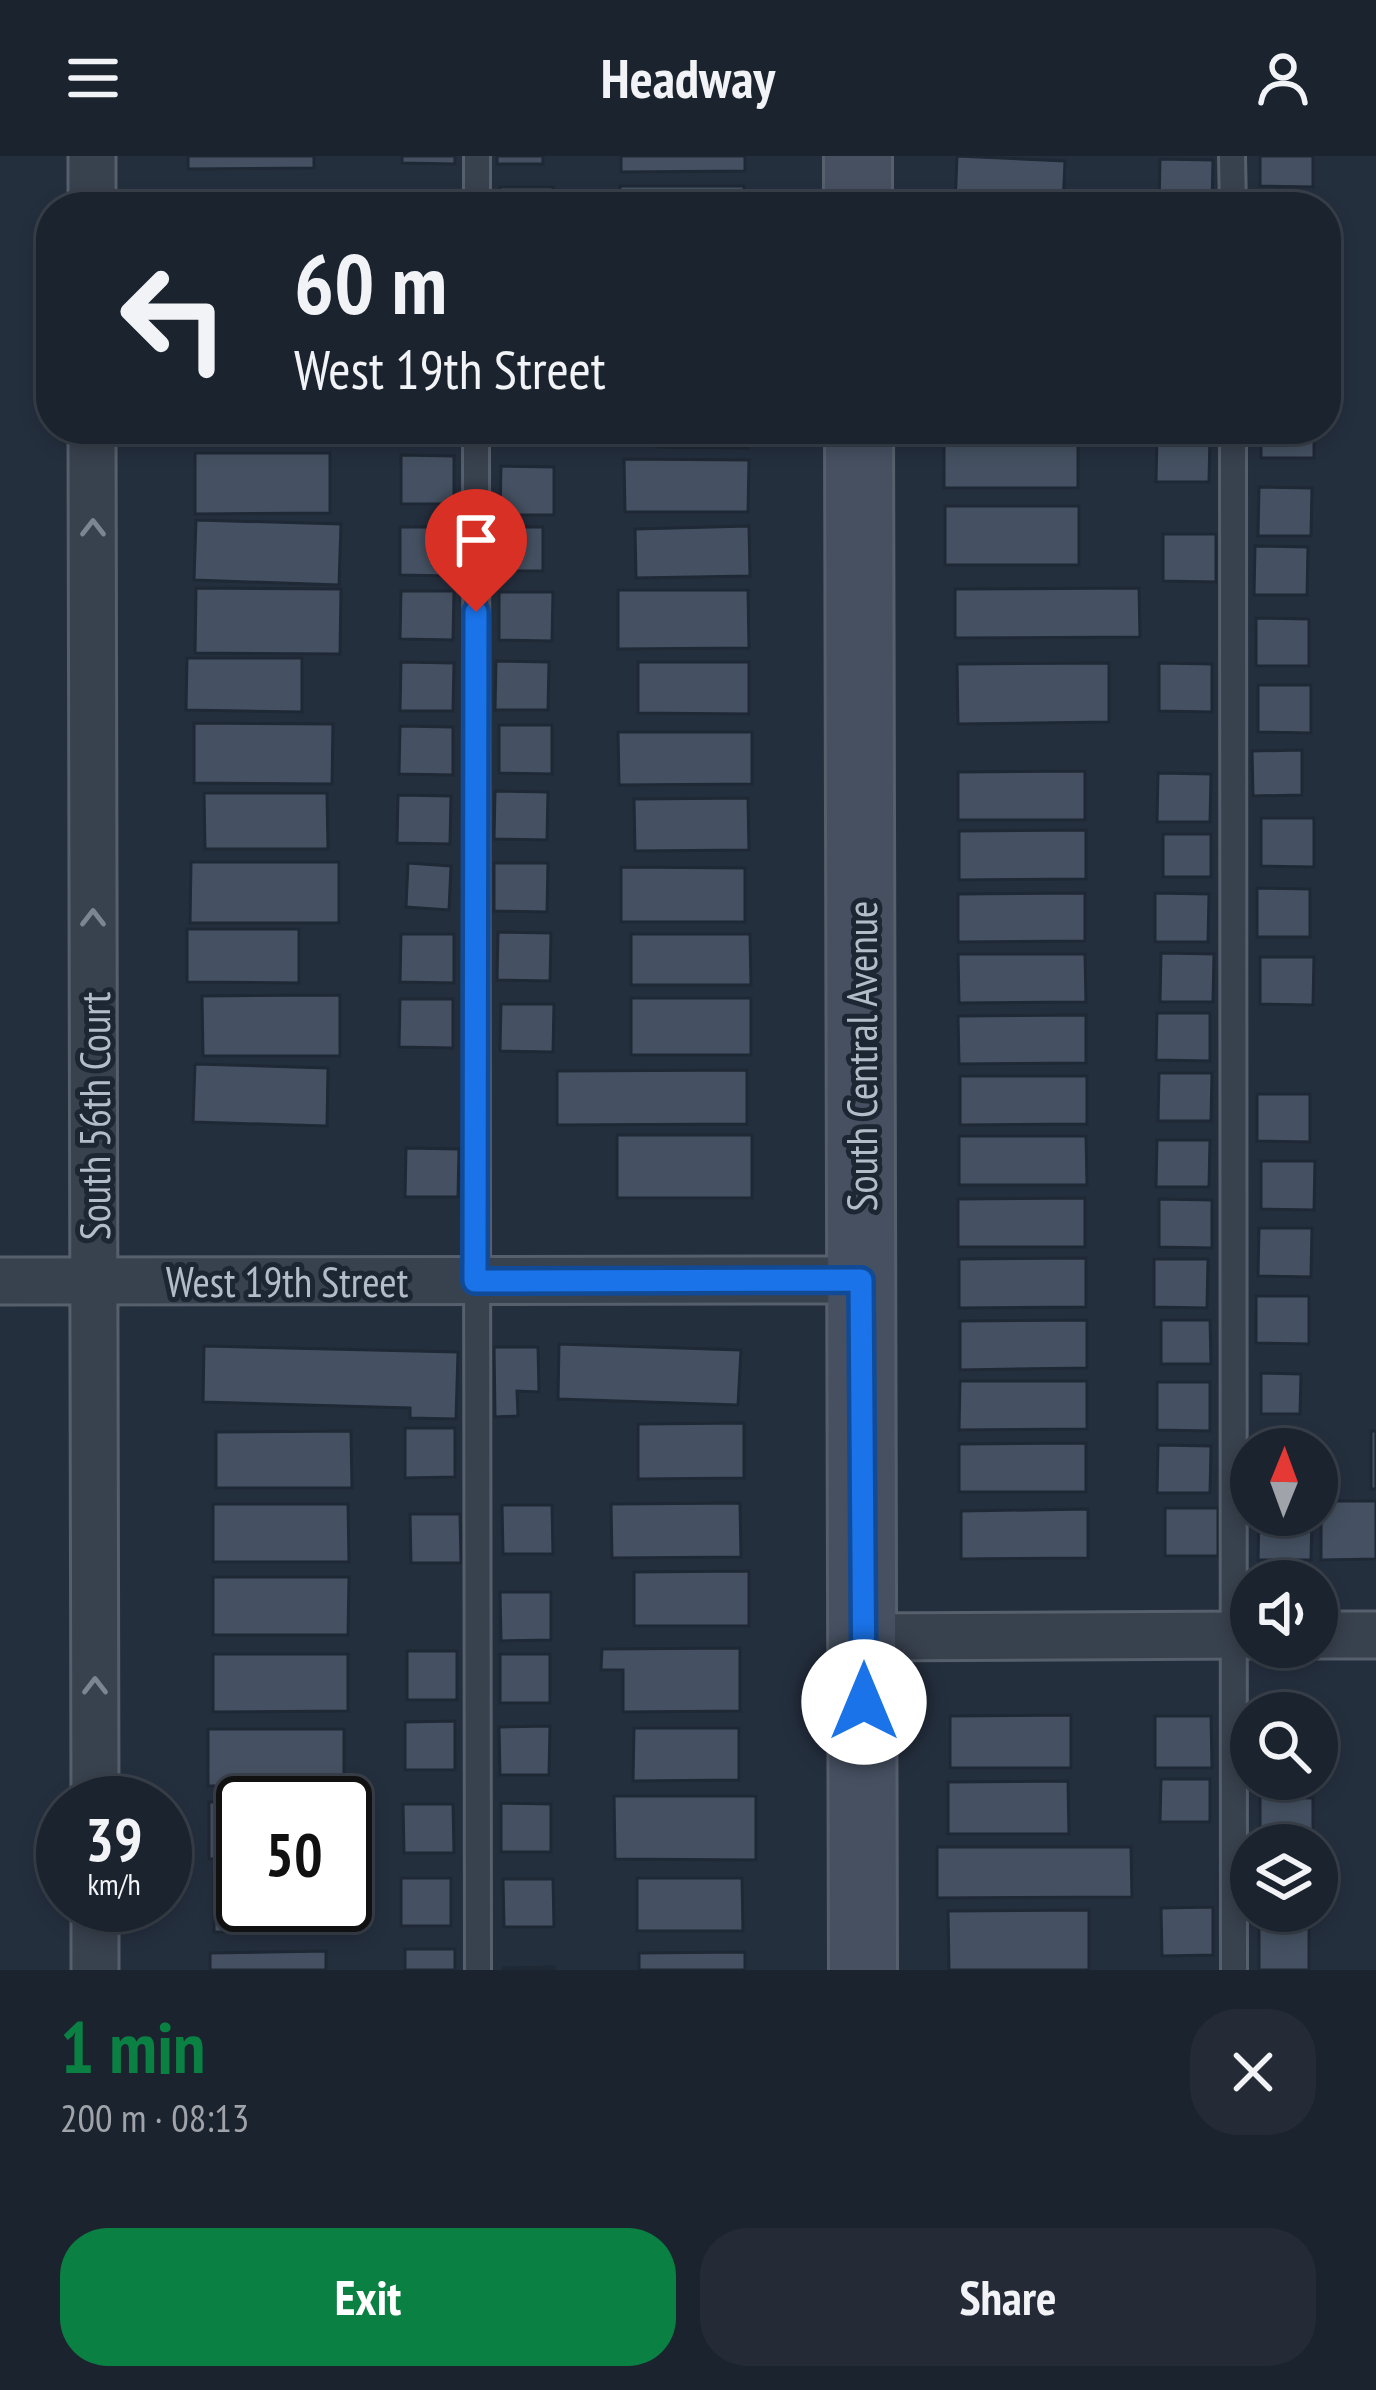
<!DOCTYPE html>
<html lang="en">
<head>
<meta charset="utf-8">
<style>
  :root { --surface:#1b232e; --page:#242b36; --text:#f1f3f6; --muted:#a0a4aa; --line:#39404a; --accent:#0b8043 }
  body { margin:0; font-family:"PT Sans Narrow",sans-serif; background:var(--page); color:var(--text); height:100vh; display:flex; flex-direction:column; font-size:45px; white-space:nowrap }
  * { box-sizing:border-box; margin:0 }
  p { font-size:39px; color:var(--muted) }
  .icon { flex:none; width:66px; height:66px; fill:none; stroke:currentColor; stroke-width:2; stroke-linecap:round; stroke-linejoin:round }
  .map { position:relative; height:1814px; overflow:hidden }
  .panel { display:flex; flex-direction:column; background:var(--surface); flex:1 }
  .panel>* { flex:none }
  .guide { position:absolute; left:36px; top:36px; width:1305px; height:252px; border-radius:48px; box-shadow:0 6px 18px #0003,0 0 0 3px var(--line); background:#1b232e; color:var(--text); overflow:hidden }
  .needle { width:78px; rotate:1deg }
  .fabs { position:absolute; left:1230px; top:1272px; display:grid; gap:24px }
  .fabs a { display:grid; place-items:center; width:108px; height:108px; border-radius:50%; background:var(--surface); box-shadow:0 6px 18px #0003,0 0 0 3px var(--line); font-size:60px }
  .speed { position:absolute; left:36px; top:1620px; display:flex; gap:24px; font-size:60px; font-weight:700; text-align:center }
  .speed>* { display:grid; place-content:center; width:156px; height:156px; border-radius:50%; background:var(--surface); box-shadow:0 6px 18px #0003,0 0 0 3px var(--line); line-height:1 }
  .speed small { font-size:30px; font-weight:400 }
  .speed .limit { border:6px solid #111; border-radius:18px; background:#fff; color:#111 }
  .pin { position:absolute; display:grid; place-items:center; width:102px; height:102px; color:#fff; margin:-123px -51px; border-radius:50% 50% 50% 0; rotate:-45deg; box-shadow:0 0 12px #0007 }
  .pin .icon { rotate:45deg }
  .me { position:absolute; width:132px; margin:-66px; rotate:0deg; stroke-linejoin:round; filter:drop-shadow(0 0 9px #0008) }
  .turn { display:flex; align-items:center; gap:42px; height:252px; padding:0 60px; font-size:54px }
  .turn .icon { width:156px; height:156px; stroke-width:2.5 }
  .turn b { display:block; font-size:84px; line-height:102px }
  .round { display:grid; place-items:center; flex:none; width:126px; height:126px; border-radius:48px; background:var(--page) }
  .summary { display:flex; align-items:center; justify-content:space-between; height:204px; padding:0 60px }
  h1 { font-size:72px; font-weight:700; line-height:90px; color:var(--accent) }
  .button { display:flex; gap:24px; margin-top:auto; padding:24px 60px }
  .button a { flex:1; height:138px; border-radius:48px; background:var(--accent); color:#fff; font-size:48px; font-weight:700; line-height:138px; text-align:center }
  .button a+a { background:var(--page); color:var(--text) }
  header { display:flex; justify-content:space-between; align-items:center; height:156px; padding:0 60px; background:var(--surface); font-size:54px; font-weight:700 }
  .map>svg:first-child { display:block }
</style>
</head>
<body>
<header><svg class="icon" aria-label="menu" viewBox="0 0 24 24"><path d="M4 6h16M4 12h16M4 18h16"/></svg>Headway<svg class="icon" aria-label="person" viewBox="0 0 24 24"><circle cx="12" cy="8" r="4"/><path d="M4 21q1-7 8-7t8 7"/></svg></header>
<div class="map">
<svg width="1376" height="1814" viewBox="0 0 1376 1814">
  <rect width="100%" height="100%" fill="#242f3e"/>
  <g fill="#455162" stroke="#1f2835" stroke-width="3">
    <path d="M188,0H314V12L188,13Z"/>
    <path d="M402,0H455V8L402,7Z"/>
    <rect x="497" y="0" width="46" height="8"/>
    <path d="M621,0H745V15L621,16Z"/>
    <path d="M957,0L1065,5L1063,51L955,49Z"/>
    <path d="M1260,0H1313V31L1260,30Z"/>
    <path d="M1160,3L1213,4L1212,51H1159Z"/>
    <rect x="620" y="30" width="124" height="21"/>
    <rect x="500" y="31" width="53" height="20"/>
    <path d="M187,273H309V283L187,284Z"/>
    <path d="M398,273H451V282L398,281Z"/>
    <rect x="497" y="273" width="48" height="4"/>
    <path d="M637,273H762V286L748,285V292L656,291V285H637Z"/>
    <rect x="944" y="273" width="134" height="59"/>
    <rect x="1261" y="273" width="53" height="29"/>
    <path d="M1157,278L1210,279L1209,326H1156Z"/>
    <path d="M195,297H330V357L195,358Z"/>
    <path d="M401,299L454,300V348H401Z"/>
    <path d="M624,303L749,304L748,356H625Z"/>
    <path d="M501,310L554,311V359H500Z"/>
    <path d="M1259,331L1312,332L1311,380H1258Z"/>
    <rect x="945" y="350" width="134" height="59"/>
    <path d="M196,364L341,368L339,429L194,424Z"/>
    <path d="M749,370L750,420L636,422L635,373Z"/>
    <path d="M400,371H453V420L400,419Z"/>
    <rect x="501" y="371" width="42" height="44"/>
    <path d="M1163,378H1216V426L1163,425Z"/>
    <path d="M1255,390L1308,391L1307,439H1254Z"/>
    <path d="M196,432L341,433L340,498L195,497Z"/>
    <path d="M1139,432L1140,481L955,482V433Z"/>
    <path d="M618,434H748L749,492L618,493Z"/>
    <path d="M401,435H454L453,484L400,483Z"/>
    <path d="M499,436H553L552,485L499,484Z"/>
    <path d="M1256,462L1309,463V510H1256Z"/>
    <path d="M187,502H302V556L186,554Z"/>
    <path d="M496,505L549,506L548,554H495Z"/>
    <path d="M401,506L454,507L453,555H400Z"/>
    <path d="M638,506H749V558L638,557Z"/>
    <path d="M1109,507V566L958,568L957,508Z"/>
    <path d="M1159,507L1212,508V556L1159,555Z"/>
    <path d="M1258,529H1311V577L1258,576Z"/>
    <path d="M194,567L333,568L332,628L194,627Z"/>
    <path d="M499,569H552V618L499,617Z"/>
    <path d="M400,570L453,571V619L399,618Z"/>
    <path d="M618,576H752V628L619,629Z"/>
    <path d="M1302,594V639L1253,640L1252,595Z"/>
    <path d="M1085,615V664H958V616Z"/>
    <path d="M1158,617L1211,618L1210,666H1157Z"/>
    <path d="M495,635L548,636L547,684L494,683Z"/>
    <path d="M204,637H327L328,693H205Z"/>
    <path d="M398,639L451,640L450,688L397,687Z"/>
    <path d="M748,642L749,694L635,695L634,643Z"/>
    <path d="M1261,662H1314V711L1261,710Z"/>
    <path d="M1086,674V723L959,724V675Z"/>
    <rect x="1163" y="678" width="48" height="43"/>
    <path d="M191,706H339V767H190Z"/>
    <path d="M408,707L451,710L449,754L406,751Z"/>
    <path d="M494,707H548L547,756L494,755Z"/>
    <path d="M621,711L745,712V766H621Z"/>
    <path d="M1257,732L1310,733V781H1257Z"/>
    <path d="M1085,737V785L958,786V738Z"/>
    <path d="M1155,737L1209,738L1208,786H1155Z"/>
    <path d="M187,773H299V827L187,826Z"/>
    <path d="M498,776L551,777L550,825L497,824Z"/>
    <path d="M401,778H454V827L400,826Z"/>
    <path d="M631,778H750L751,829H631Z"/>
    <path d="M1161,797L1214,798L1213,846H1160Z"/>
    <path d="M958,798H1085L1086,846L959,847Z"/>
    <path d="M1260,801H1314L1313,849L1260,848Z"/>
    <path d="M340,839V900H203L202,840Z"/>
    <rect x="631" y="842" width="120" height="57"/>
    <path d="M400,843H453V892L399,891Z"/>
    <path d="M501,848H554L553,896L500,895Z"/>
    <path d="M1157,857H1210V905L1156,904Z"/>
    <path d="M1086,859V907L959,908L958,860Z"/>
    <path d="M195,908L328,912L327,970L193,966Z"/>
    <path d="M747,914V968L557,969V915Z"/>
    <path d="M1159,917H1212L1211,965H1158Z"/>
    <path d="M960,920H1087V968L960,969Z"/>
    <path d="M1257,938H1310V986L1257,985Z"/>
    <rect x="617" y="979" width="135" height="63"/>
    <path d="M959,980H1086L1087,1029H959Z"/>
    <path d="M1157,984H1210L1209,1031H1156Z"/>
    <path d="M406,992L459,993L458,1041H405Z"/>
    <path d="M1261,1005H1315L1314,1054L1261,1053Z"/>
    <path d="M1085,1042V1091H958V1043Z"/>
    <path d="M1159,1043L1212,1044V1092L1159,1091Z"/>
    <path d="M1259,1072H1312L1311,1121L1258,1120Z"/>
    <path d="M1086,1102V1151L959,1152V1103Z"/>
    <path d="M1154,1103H1208L1207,1152L1154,1151Z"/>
    <path d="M1256,1140H1309V1188L1256,1187Z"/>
    <path d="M1087,1164V1212L960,1214V1165Z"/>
    <path d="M1161,1164H1210L1211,1208H1161Z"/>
    <path d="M559,1188L741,1194L738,1249L558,1243Z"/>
    <path d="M204,1190L458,1196L456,1263L410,1262V1252L203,1246Z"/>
    <path d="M494,1191H538L539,1236L517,1235L518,1260L495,1261Z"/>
    <path d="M1261,1217L1301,1218L1300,1258H1261Z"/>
    <path d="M960,1225H1087V1273L959,1274Z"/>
    <path d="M1157,1226H1210V1275L1157,1274Z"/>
    <path d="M744,1267V1322L638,1323V1268Z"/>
    <path d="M405,1272H455V1321L405,1322Z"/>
    <path d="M351,1275L352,1332H216V1276Z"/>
    <rect x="1371" y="1275" width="5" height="58"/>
    <path d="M1086,1287V1336H959V1288Z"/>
    <path d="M1260,1288L1313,1289V1293H1260Z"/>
    <path d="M1158,1289L1211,1290L1210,1337H1157Z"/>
    <path d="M1321,1345H1376V1403L1321,1404Z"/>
    <path d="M740,1347L741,1401L612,1402L611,1348Z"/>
    <path d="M213,1348H348L349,1406H213Z"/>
    <path d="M502,1349H552L553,1398H503Z"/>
    <rect x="1165" y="1352" width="53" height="48"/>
    <path d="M1088,1353V1402L961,1403V1355Z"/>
    <path d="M410,1358H460L461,1407H411Z"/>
    <path d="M1259,1359H1312L1311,1404H1258Z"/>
    <path d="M749,1415V1470H634V1416Z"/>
    <path d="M213,1421H349L348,1479H213Z"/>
    <path d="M500,1436H551V1484L501,1485Z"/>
    <path d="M740,1492V1555L623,1556V1514H601L602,1493Z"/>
    <rect x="407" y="1495" width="50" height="49"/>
    <path d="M213,1498H348V1555L213,1556Z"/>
    <rect x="500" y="1498" width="50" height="49"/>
    <path d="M1071,1559V1612H950V1560Z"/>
    <path d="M1155,1560H1211L1212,1612H1155Z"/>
    <path d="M455,1565V1614H405V1566Z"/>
    <path d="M550,1570L549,1619H500L499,1571Z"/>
    <path d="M634,1572H739V1624L633,1625Z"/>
    <rect x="208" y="1573" width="136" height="57"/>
    <path d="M1161,1623H1210V1666H1160Z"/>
    <path d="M1068,1625L1069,1678H948V1626Z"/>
    <path d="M614,1640H756V1704L615,1703Z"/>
    <path d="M1260,1641L1313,1642V1689H1260Z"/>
    <path d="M209,1646H344V1647H243V1703H209Z"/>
    <path d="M501,1647L551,1648V1696H501Z"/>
    <path d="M403,1648H453L454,1697H404Z"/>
    <path d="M937,1691H1131L1132,1741L937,1742Z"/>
    <path d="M214,1718H243V1749H345V1718H349V1776H214Z"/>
    <rect x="401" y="1722" width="50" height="48"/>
    <path d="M637,1722H742L743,1775H637Z"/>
    <path d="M503,1723H553L554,1771H504Z"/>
    <path d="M1213,1751V1799L1162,1800L1161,1752Z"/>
    <path d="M1089,1754V1814H949L948,1755Z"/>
    <rect x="1257" y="1755" width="59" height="5"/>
    <rect x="1259" y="1772" width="50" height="42"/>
    <rect x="405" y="1793" width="50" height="21"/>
    <path d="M326,1795V1814H210V1797Z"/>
    <path d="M745,1796V1814H639V1797Z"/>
    <path d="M554,1811V1814H503V1812Z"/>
  </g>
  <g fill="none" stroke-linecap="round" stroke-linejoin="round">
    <defs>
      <g id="service">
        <path d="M1232,0L1233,51"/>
        <path d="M477,51V0"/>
        <path d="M476,273L478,1814"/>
        <path d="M1233,273L1234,1814"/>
      </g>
      <g id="minor">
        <path d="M92,0V51"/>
        <path d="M92,273L95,1647"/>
        <path d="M0,1125L861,1124"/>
        <path d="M1317,1479H1376"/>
        <path d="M864,1481L1251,1479"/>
        <path d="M95,1749V1814"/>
      </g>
      <g id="secondary">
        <path d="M858,0V51"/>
        <path d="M859,273L863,1814"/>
      </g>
    </defs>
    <use href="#service" stroke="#565f6c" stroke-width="30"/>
    <use href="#minor" stroke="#565f6c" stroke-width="51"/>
    <use href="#secondary" stroke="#565f6c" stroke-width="72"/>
    <use href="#service" stroke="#38414e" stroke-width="24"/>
    <use href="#minor" stroke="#38414e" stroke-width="45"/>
    <use href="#secondary" stroke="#465061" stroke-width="66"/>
  </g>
  <defs><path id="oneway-chevron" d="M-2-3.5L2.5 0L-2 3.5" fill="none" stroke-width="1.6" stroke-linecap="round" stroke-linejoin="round" transform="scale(3)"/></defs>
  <g stroke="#7c8592">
    <use href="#oneway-chevron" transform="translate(93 372) rotate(-90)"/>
    <use href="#oneway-chevron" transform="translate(93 762) rotate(-90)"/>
    <use href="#oneway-chevron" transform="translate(95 1530) rotate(-90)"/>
  </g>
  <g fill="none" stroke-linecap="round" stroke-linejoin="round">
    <defs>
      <path id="route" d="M476,456L475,1125L861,1124L864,1546"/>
    </defs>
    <use href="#route" stroke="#114b97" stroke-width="30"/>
    <use href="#route" stroke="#1a73e8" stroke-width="21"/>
  </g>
  <g text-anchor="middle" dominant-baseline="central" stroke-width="10" stroke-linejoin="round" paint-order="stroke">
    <g font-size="42" fill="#b4bcc9" stroke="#1d2633">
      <text transform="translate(861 900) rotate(-90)">South Central Avenue</text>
      <text transform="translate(94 960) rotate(-90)">South 56th Court</text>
      <text x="287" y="1125">West 19th Street</text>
    </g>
  </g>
</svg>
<div class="fabs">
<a><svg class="needle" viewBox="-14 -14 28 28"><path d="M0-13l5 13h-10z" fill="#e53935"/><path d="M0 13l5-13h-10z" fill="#a0a4aa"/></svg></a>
<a><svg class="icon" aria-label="sound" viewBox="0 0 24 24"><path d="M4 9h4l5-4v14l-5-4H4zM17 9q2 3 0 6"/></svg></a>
<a><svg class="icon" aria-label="search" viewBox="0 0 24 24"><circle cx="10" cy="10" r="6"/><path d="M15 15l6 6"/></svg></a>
<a><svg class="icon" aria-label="layers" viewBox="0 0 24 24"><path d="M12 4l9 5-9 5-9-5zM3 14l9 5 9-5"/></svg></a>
</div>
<div class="speed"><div>39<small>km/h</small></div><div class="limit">50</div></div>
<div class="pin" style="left:476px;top:456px;background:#d93025"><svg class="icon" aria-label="arrive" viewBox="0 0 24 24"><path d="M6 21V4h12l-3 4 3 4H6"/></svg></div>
<svg class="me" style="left:864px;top:1546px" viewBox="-20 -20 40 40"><circle r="19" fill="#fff"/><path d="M0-13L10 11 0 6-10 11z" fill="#1a73e8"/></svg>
<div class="guide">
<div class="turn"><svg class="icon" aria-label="left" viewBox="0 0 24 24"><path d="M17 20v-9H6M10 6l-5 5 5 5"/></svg><div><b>60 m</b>West 19th Street</div></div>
</div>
</div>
<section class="panel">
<div class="summary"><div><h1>1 min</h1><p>200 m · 08:13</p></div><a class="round"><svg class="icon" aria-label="close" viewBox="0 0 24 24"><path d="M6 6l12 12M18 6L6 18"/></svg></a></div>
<div class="button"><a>Exit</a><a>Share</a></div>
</section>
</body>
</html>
